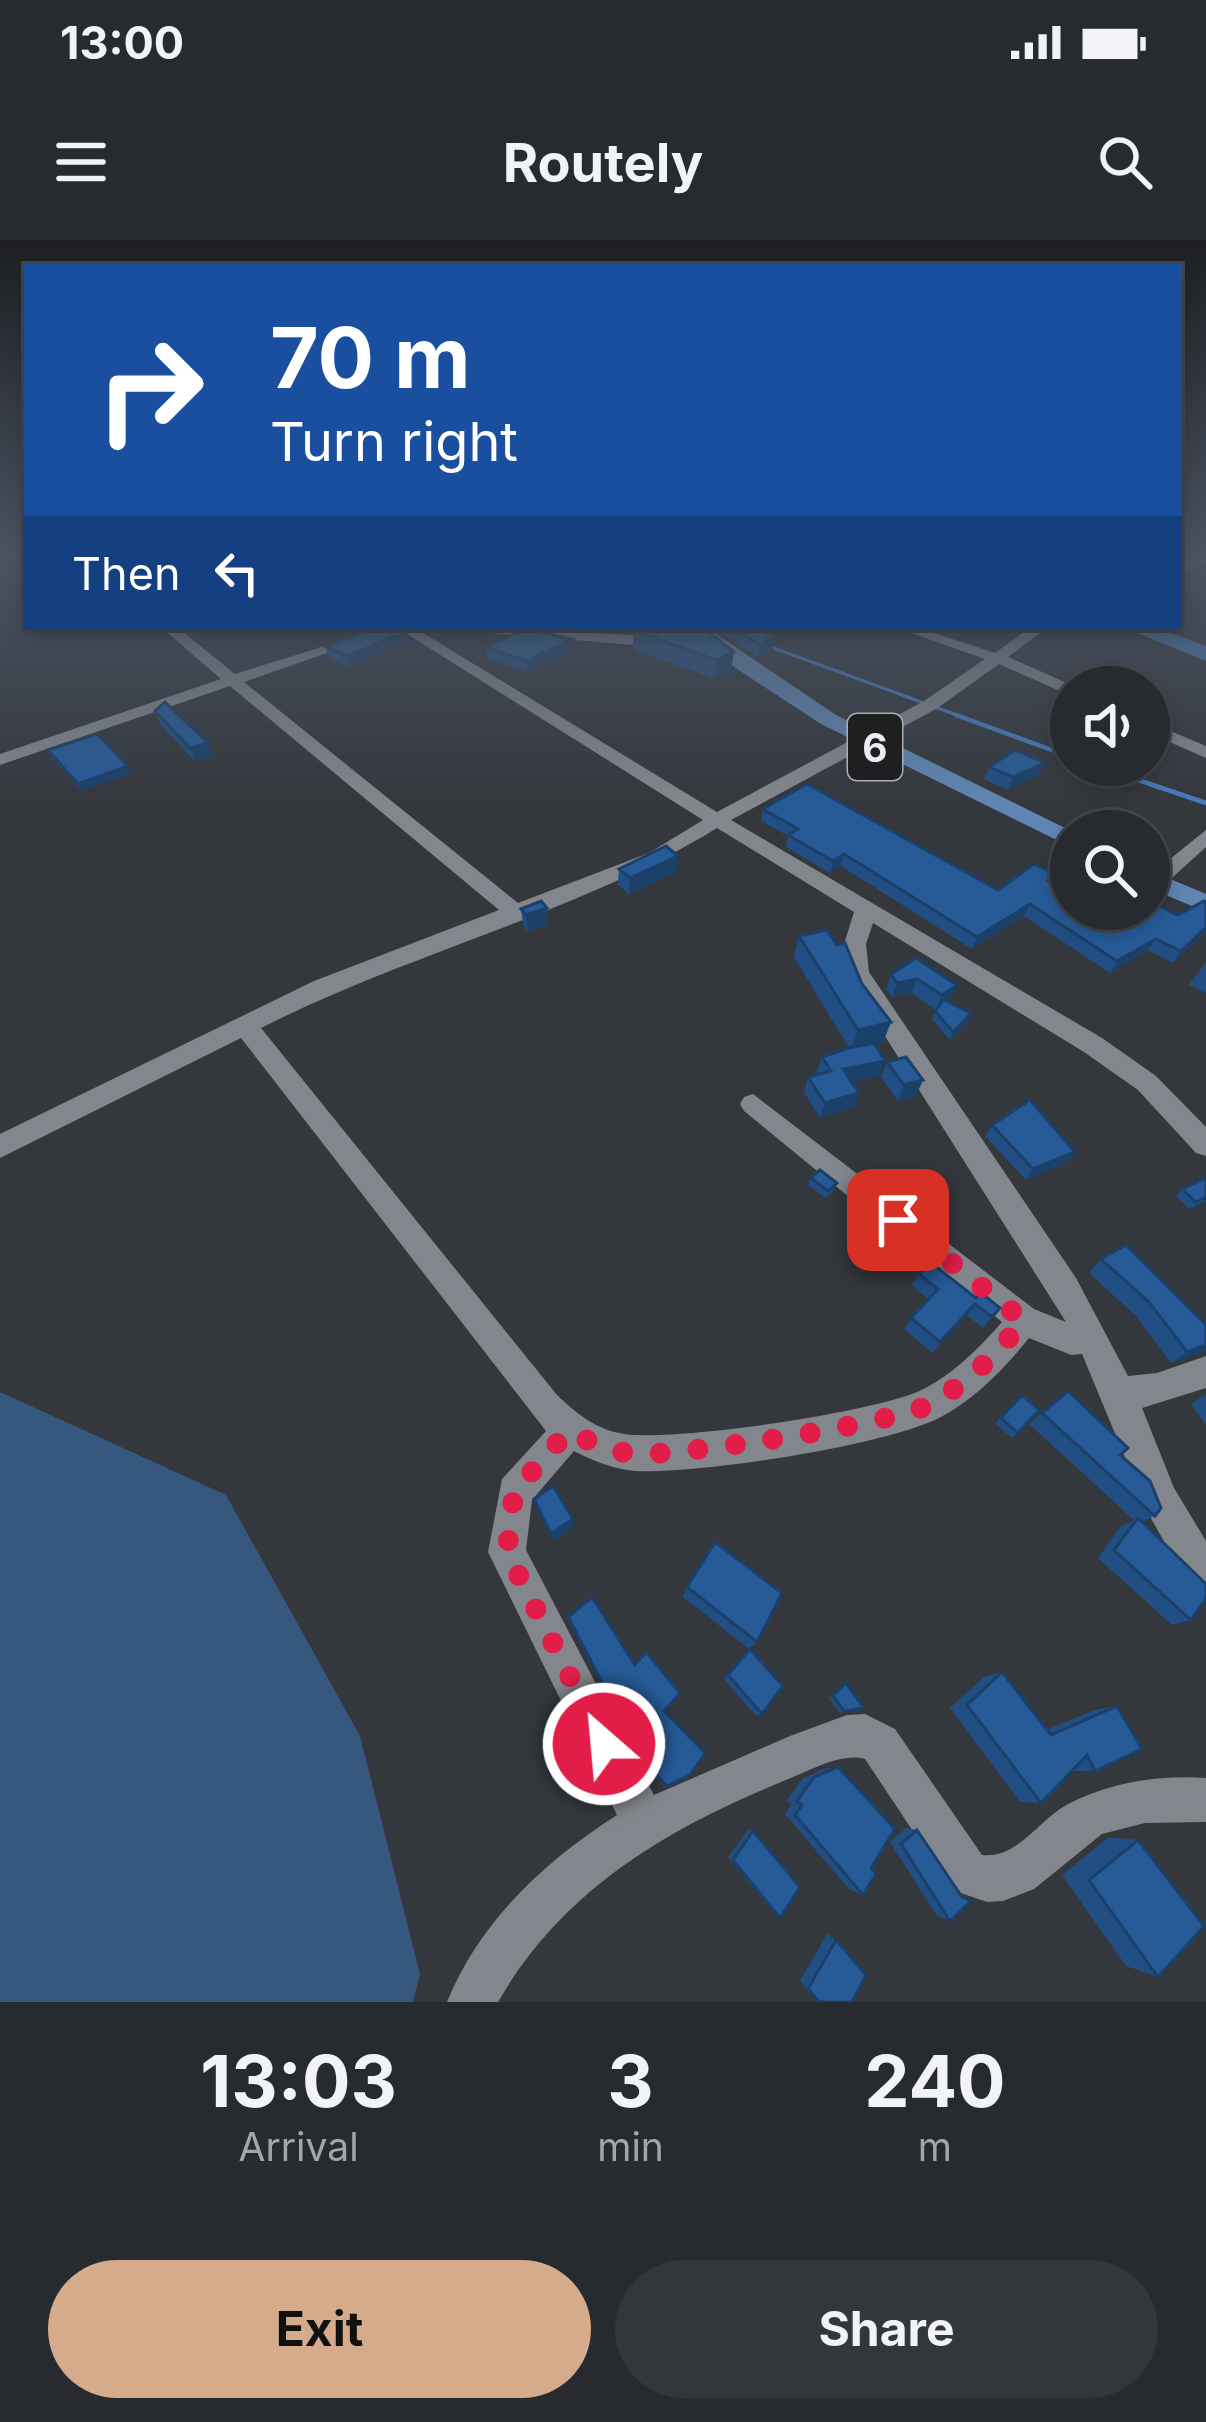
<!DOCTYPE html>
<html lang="en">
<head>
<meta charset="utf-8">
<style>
  :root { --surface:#272a2e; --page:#33363a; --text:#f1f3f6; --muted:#a4a7aa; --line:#43464a; --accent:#d6ab8b }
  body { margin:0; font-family:Inter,sans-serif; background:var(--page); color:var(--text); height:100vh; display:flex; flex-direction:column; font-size:45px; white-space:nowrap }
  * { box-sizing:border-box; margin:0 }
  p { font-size:39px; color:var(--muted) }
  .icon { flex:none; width:66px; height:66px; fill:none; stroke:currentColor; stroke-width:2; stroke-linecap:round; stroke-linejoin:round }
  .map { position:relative; height:1762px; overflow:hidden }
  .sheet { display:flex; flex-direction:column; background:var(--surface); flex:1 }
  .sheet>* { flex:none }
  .hud { position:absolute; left:24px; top:24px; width:1158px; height:366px; border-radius:0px; box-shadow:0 6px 18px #0003,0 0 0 3px var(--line); background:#1a4fa0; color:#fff; overflow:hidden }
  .controls { position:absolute; left:1050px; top:426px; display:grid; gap:24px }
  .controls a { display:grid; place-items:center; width:120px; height:120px; border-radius:50%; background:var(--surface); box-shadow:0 6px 18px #0003,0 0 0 3px var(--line); font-size:60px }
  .pin { position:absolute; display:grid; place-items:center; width:102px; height:102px; color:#fff; margin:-51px; border-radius:24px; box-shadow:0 6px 18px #0006 }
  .me { position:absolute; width:132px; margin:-66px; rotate:333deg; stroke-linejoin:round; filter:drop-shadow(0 0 9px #0008) }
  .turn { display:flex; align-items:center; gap:42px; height:252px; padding:0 48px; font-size:54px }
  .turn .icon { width:156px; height:156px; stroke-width:2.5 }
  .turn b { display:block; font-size:84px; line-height:102px }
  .then { display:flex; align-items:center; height:114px; padding:0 48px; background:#0003; gap:24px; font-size:45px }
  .eta { display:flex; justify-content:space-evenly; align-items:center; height:204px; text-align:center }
  .eta b { font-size:72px; font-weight:700; line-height:84px }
  .cta { display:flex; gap:24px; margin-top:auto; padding:24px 48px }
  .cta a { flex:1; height:138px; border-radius:72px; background:var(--accent); color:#111; font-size:48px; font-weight:700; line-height:138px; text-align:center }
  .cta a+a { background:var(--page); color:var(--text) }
  .status { display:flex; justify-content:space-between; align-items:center; height:84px; padding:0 60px; background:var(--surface); direction:ltr }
  .status svg { height:33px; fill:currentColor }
  header { display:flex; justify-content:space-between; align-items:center; height:156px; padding:0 48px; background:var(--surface); font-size:54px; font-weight:700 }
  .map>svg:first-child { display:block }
</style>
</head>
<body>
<div class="status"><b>13:00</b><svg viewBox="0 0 49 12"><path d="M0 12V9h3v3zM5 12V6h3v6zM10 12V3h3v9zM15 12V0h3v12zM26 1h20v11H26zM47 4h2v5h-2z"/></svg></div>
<header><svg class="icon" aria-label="menu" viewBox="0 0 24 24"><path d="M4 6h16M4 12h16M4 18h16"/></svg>Routely<svg class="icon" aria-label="search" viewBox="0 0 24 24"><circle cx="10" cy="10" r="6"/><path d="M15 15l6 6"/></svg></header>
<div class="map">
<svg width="1206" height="1762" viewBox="0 0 1206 1762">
  <rect width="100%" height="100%" fill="#34383d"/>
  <path fill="#36577e" d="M0,1152L226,1255L360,1496L420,1734L413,1762H0Z"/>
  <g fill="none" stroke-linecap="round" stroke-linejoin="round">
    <path stroke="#467bba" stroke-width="3" d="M771,407L965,478"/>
    <g stroke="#467bba" stroke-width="4.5">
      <path d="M956,475L1071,517"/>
      <path d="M1094,525L1206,563"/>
    </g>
    <path fill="#467bba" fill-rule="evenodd" d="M1123,387H1154L1206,406V421Z"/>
    <g fill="#83878d" fill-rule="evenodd">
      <path d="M1197,317H1206V323L1179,333V324Z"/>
      <path d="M161,387H177L235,434L364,394V400L244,442L518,663L649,613L703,580L396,387H413L717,572L924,461L985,419L894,387H916L995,413L1031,387H1048L1008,417L1076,447H1071V456L999,424L936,469L731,580L1102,798L1156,836L1206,887V916L1196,913L1138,850L1084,812L873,683L866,704L869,732L1076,1038L1128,1136L1157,1133L1206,1116V1148L1142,1168L1174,1248L1206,1301V1356L1192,1351L1148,1273L1082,1114L1071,1115L1029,1098C1005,1128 975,1159 941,1177C885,1206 699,1234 635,1231C614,1229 593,1221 574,1211L532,1260L526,1310L654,1555L790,1496L847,1475L865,1474L895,1489L982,1615C1018,1619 1038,1580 1068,1564C1111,1542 1158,1535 1206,1538V1582L1145,1583L1102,1594L1034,1649L1003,1661L987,1662L952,1650L865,1519C841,1512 809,1531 786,1540C668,1588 563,1649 498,1762H447C480,1681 545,1621 617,1575L488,1312L502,1239L546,1191L241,798L0,918V894L314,741L499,670L230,446L0,525V514L221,439ZM717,588L854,672L844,704L845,733L1066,1082L1034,1069L753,854L744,857L740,864L744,871L1002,1082C979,1108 950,1138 917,1152C871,1172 666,1204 619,1193C594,1188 575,1172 557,1155L261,788C408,713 577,674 717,588Z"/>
      <path d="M461,387L634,395L667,392L675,397L634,405L468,391Z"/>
      <path d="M1149,482L1206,506V518L1149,493Z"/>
      <path d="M1206,590V607L1163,646H1149V636Z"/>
    </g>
    <g fill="#6085b2" fill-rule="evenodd">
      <path d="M686,387H706L836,475L1071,591V607L821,484L731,425Z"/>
      <path d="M1149,630L1206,654V672L1149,648Z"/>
    </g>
  </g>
  <g fill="#214e83">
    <path d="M618,387H703L731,431L715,439L633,409V390L647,388L624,390Z"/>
    <path d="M713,387H771L762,391L774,397L773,409L758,417Z"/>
    <path d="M408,391L410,401L349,427L328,417L326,407Z"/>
    <path d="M486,407L572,410L527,432L487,419Z"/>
    <path d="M155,471L213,515L195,521L160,484Z"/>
    <path d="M1071,478V513L1051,506L1057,491Z"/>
    <path d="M48,510L128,526L131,533L82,551L52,518Z"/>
    <path d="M1045,523L1039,535L1008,550L984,539L989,527Z"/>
    <path d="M763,569L998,650L1051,642L1071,669L1178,675L1206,662V691L1173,723L1148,710L1110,733L1024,676L972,709L841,626L830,633L786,607L788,596L761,581Z"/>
    <path d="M678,616L677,632L629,654L618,645L619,629Z"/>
    <path d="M521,669L548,684L528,691L523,685Z"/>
    <path d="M799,696L862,744L891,782L883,802L875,804L879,836L851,842L859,853L854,868L820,878L804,852L808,837L819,834L817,832L822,817L849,808L794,717Z"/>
    <path d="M1206,722V753L1189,745Z"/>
    <path d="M891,734L957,745L947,761L971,773L968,781L950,800L932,779L936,770L912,753L892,757L886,749Z"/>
    <path d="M887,822L916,856L898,861L881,837Z"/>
    <path d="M992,885L1075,912L1068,922L1026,940L985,896Z"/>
    <path d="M811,938L834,950L826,958L808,945Z"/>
    <path d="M1182,949L1206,961L1189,969L1176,956Z"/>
    <path d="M1101,1019L1206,1111L1171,1123L1135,1075L1089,1033Z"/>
    <path d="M919,1034L976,1058L1000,1068L983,1088L967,1075L932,1113L904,1089L911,1078L928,1059L912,1045Z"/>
    <path d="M1068,1151L1120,1215L1155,1276L1142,1282L1191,1380L1172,1385L1098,1318L1121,1286L1134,1280L1029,1184Z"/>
    <path d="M1206,1154V1185L1191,1164Z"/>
    <path d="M1022,1155L1018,1193L1012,1198L995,1183Z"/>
    <path d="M687,1347L757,1402L749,1409L683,1357Z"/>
    <path d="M568,1377L635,1425L664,1471L667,1546H664L641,1520Z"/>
    <path d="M745,1413L762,1474L756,1476L724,1439Z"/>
    <path d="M1002,1432L1047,1490L1094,1470L1117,1466L1095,1531H1072L1041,1563L1020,1562L950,1468L984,1437Z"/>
    <path d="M846,1443L864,1468L840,1473L829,1458Z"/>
    <path d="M838,1527L871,1628L863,1655L849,1649L785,1574L791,1565L787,1560L803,1538L826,1528Z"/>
    <path d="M906,1588L917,1590L950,1681L937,1676L890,1602Z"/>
    <path d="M748,1590L753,1591L780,1678L774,1673L728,1617Z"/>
    <path d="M1109,1597L1138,1600L1158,1737L1126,1726L1062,1635Z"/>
    <path d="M827,1694L836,1700L852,1762H818L800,1741Z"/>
  </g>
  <g fill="#1b406a">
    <path d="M408,391L410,401L349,427L347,416Z"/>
    <path d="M774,397L773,409L758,417L760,405Z"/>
    <path d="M572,399V410L527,432L526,421Z"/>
    <path d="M734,412L731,431L715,439L716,420Z"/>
    <path d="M1168,488L1160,503L1149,511V501Z"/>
    <path d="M208,503L213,515L195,521L190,508Z"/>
    <path d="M1045,523L1039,535L1008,550L1013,537Z"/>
    <path d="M128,526L131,533L82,551L78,544Z"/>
    <path d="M844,614L841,626L830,633L833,621Z"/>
    <path d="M678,616L677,632L629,654L630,638Z"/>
    <path d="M1030,664L1024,676L972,709L977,697Z"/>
    <path d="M547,668L548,684L528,691L526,675Z"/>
    <path d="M1206,687V691L1173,723L1181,711Z"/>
    <path d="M1156,699L1148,710L1110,733L1117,721Z"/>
    <path d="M917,739L912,753L892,757L897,743Z"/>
    <path d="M957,745L950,759L936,770L942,755Z"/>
    <path d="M971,773L968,781L950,800L953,792Z"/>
    <path d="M891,782L883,802L851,810L858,790Z"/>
    <path d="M885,821L879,836L837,845L843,829Z"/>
    <path d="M923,840L916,856L898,861L904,845Z"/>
    <path d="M859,853L854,868L820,878L825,863Z"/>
    <path d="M1075,912L1068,922L1026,940L1033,929Z"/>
    <path d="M1206,1105V1111L1171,1123L1187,1112Z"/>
    <path d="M573,1279L574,1287L553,1302L551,1294Z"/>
  </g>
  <g fill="#265b98" stroke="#1b406a" stroke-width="3">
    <path d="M376,387H402L408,391L347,416L326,407Z"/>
    <path d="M651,387H703L734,412L716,420L633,390Z"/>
    <path d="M733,387H754L774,397L760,405Z"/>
    <path d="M526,389L572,399L526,421L486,407Z"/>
    <path d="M165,462L208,503L190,508L155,471Z"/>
    <path d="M1149,477L1168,488L1149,501Z"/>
    <path d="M1071,478V496L1057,491Z"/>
    <path d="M97,494L128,526L78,544L48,510Z"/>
    <path d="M1015,510L1045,523L1013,537L989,527Z"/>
    <path d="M807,544L998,650L1034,624L1055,634L1048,640L1071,654V669H1149V661L1178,675L1204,661L1206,662V687L1181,711L1156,699L1117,721L1030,664L977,697L844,614L833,621L788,595L798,589L763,569Z"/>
    <path d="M666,606L678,616L630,638L619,629Z"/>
    <path d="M541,661L547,668L526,675L521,669Z"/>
    <path d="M827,690L837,705L845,703L862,744L891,782L858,790L799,696Z"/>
    <path d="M916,718L957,745L942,755L917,739L897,743L891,734Z"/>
    <path d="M944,760L971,773L953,792L935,771Z"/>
    <path d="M874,803L885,821L843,829L859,853L825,863L808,837L831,831L822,817L849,808Z"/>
    <path d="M906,817L923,840L904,845L887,822Z"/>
    <path d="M1030,860L1075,912L1033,929L992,885Z"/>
    <path d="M820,930L837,943L828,951L811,938Z"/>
    <path d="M1204,939L1206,940V957L1196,962L1182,949Z"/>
    <path d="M1126,1005L1206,1085V1105L1187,1112L1149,1062L1101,1019Z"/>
    <path d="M930,1022L976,1058L981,1053L1000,1068L992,1077L975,1064L940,1102L911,1078L938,1049L919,1034Z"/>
    <path d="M1068,1151L1128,1208L1120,1215L1150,1241L1161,1268L1155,1276L1042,1173Z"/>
    <path d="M1022,1155L1039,1170L1018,1193L1001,1178Z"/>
    <path d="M553,1246L573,1279L551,1294L534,1259Z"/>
    <path d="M1138,1278L1206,1344V1358L1191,1380L1114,1310Z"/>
    <path d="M715,1302L782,1353L757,1402L687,1347Z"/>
    <path d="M592,1357L635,1425L646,1412L680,1453L664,1471L705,1513L690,1535L667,1546L642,1519L568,1377Z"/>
    <path d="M750,1409L783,1446L762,1474L728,1435Z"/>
    <path d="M1002,1432L1051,1495L1117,1466L1142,1509L1095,1531L1087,1515L1041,1563L967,1465Z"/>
    <path d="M846,1443L864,1468L844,1471L833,1456Z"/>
    <path d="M838,1527L895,1589L871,1628L876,1634L863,1655L795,1575L802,1565L797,1561L814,1537Z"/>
    <path d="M917,1590L962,1657L971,1661L950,1681L901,1604Z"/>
    <path d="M753,1591L800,1647L780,1678L733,1620Z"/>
    <path d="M1138,1600L1204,1686L1158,1737L1089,1640Z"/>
    <path d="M836,1700L866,1735L852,1762H820L808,1749Z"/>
  </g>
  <linearGradient id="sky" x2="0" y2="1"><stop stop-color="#1d1f22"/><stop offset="0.56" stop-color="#4a5362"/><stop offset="1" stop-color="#4a5362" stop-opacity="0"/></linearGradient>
  <rect width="1206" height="564" fill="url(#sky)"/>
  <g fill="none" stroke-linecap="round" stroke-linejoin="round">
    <path stroke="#e11d48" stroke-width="21" stroke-dasharray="0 37.8" d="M604,1504L507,1312L514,1252L568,1191C590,1202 613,1213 638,1214C683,1215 892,1184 928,1165C964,1146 1000,1112 1023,1080L898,980"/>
  </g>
  <g text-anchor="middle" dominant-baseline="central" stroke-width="12" stroke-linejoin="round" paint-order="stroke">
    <rect fill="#1d1f21" stroke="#acaeb1" stroke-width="3" x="848" y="474" width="54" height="66" rx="9"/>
    <g font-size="39" font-weight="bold" fill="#eaecef">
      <text x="875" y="507">6</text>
    </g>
  </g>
</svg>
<div class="controls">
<a><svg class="icon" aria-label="sound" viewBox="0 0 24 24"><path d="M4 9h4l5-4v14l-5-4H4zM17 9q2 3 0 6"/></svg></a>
<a><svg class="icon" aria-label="search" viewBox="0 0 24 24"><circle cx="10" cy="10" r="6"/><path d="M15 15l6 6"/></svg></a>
</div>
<div class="pin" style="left:898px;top:980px;background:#d93025"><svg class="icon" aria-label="arrive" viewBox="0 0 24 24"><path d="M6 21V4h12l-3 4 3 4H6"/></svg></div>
<svg class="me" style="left:604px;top:1504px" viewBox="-20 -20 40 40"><circle r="17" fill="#e11d48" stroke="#fff" stroke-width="3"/><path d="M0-11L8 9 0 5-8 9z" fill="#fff"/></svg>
<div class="hud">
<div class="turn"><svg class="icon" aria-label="right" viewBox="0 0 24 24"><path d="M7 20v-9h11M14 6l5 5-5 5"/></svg><div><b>70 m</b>Turn right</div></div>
<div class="then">Then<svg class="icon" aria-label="left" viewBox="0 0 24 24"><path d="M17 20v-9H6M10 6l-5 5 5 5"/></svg></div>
</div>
</div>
<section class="sheet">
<div class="eta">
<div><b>13:03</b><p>Arrival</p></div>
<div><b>3</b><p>min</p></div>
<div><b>240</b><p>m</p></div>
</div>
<div class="cta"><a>Exit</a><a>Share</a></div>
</section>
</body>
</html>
